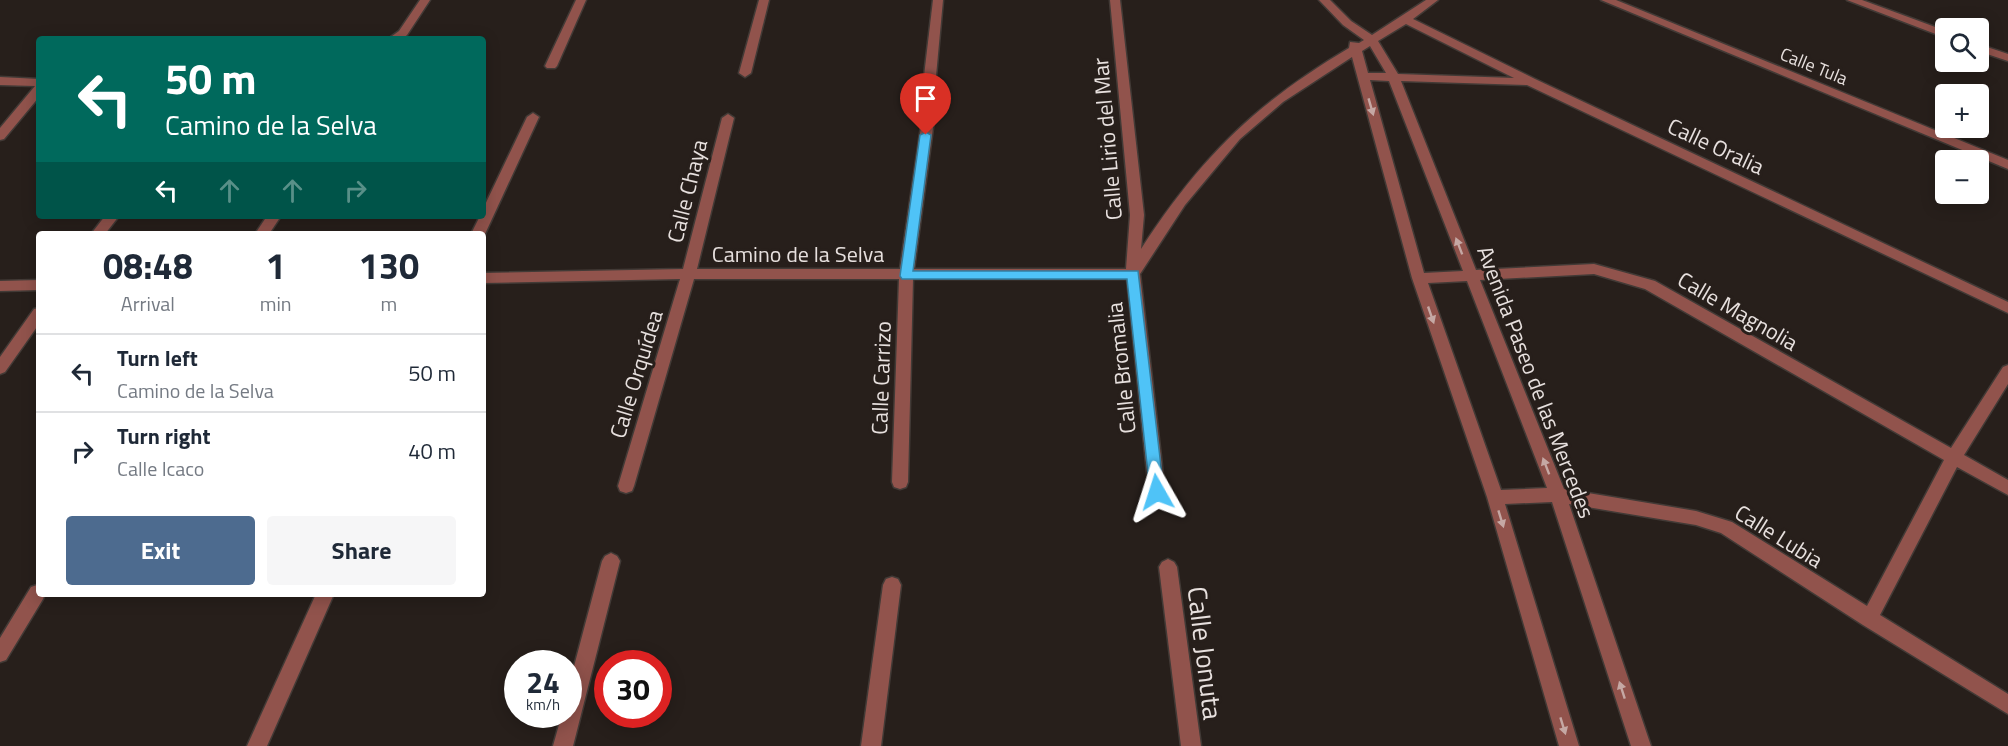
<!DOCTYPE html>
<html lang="en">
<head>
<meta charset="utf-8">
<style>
  :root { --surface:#fff; --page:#f6f6f7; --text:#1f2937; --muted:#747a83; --line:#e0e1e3; --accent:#4d6b8f }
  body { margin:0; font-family:"Titillium Web",sans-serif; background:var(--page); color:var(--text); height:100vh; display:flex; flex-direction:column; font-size:22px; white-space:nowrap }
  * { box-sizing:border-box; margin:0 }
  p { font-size:20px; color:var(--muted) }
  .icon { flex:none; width:33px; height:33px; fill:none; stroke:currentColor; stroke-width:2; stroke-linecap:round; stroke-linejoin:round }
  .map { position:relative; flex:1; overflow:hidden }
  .details { position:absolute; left:36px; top:231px; width:450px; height:366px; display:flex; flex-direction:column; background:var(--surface); border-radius:6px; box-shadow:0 3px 15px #0003 }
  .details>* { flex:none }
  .guide { position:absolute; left:36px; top:36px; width:450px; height:183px; border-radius:6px; box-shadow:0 3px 15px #0003; background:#00695c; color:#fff; overflow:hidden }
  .controls { position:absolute; left:1935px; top:18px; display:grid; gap:12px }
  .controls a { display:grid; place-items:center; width:54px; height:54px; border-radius:6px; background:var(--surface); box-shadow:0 3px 15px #0003; font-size:30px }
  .speed { position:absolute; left:504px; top:650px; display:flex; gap:12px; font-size:30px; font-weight:700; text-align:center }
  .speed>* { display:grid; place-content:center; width:78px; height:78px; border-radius:50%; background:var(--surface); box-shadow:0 3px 15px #0003; line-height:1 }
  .speed small { font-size:15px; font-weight:400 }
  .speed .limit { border:9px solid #d22; background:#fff; color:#111 }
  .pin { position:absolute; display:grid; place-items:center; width:51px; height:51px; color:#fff; margin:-62px -26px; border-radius:50% 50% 50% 0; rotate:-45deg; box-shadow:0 0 6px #0007 }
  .pin .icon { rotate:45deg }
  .me { position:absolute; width:66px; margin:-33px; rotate:354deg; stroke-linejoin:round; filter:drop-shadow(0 0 4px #0008) }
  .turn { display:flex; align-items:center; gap:21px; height:126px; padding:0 30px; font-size:27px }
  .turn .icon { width:78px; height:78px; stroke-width:2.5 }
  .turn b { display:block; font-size:42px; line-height:51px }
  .lanes { display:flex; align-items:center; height:57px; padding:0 30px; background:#0003; justify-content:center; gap:30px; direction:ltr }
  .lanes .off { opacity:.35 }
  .eta { display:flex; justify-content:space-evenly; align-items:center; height:102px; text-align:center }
  .eta b { font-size:36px; font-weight:700; line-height:42px }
  .button { display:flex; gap:12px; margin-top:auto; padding:12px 30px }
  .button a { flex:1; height:69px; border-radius:6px; background:var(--accent); color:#fff; font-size:24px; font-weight:700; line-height:69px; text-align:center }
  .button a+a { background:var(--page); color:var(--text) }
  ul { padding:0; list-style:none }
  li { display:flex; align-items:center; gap:18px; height:78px; padding:0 30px; border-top:2px solid var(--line) }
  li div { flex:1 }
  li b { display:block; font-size:22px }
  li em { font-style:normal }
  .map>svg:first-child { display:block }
</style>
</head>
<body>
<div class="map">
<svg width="2008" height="746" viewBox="0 0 2008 746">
  <rect width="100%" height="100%" fill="#271f1b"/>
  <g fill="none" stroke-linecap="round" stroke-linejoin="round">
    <defs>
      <g id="street">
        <path d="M420,0H430L407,35L402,39H388L399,31Z"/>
        <path d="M576,0H586L557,66L555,68H547L545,66Z"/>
        <path d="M759,0H769L751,73L745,77L739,73Z"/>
        <path d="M933,0H943L936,76L930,80L924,76Z"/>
        <path d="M1110,0H1120L1144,215L1141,249C1201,157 1255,104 1349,48L1350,42L1359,43L1364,40L1343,25L1319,0H1330L1351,21L1372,35L1426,0H1438L1413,19L1535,79L2008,302V313L1527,85L1401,81L1476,270L1594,264L1655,281L1951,448L2003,367L2008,365V384L1964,455L2008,480V495L1957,467L1880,615L2008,694V714L1863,625L1721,533L1696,525L1569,504L1651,746H1631L1552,502L1505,504L1579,746H1559L1487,497L1412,278L1352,57L1283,102L1240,139L1185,205L1140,274L1165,492L1163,497L1157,499L1151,497L1149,492L1127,279H913L908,482L906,487L900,489L894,487L892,482L899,279H694L634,486L632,491L626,493L620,491L618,486L680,279L483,283V273L683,269L722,118L728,114L734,118L697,269H900L923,113L929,109L935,113L914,269H1126L1130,215ZM1406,24L1514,78L1398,74L1378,41ZM1370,46L1386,73H1368L1362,51ZM1370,80L1389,81L1463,271L1424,273ZM1594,274L1645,289L1944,460L1867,606L1732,522L1696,511L1564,489L1480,280ZM1467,281L1547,488L1501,490L1428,283Z"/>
        <path d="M1601,0H1616L2008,160V169Z"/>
        <path d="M1847,0H1862L1946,31V38Z"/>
        <path d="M1978,44L2008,54V61L1978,51Z"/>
        <path d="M0,77L39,79V97L4,139L0,140V128L35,86L0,85Z"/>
        <path d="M533,113L539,117L485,234L483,237V234H471L480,216H483V209L527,117Z"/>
        <path d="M105,216H119L105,234H91Z"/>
        <path d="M267,216H281L269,234H255Z"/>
        <path d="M39,280V290L0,291V281Z"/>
        <path d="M39,308V324L5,372L0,374V357L34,309Z"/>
        <path d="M611,553L617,556L620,561L573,746H553L562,714H568V689L602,561L605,556Z"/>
        <path d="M1168,559L1174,562L1177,567L1201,746H1181L1159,567L1162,562Z"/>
        <path d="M892,577L898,579L901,585L881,746H861L883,585L886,579Z"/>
        <path d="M37,585L39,594H45L43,599L6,660L0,662V638L31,587Z"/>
        <path d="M316,594H334L267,746H247Z"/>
      </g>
    </defs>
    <use href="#street" stroke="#423a36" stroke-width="3"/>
    <use href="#street" fill="#91534c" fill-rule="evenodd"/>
  </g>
  <defs><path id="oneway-solid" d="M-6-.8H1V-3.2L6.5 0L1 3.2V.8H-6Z" transform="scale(1.5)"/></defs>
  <g fill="#c5a8a4">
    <use href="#oneway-solid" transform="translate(1371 107) rotate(74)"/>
    <use href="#oneway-solid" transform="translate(1459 246) rotate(-111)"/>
    <use href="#oneway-solid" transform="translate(1431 315) rotate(71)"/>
    <use href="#oneway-solid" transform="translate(1546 466) rotate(-111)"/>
    <use href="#oneway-solid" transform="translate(1501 519) rotate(73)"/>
    <use href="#oneway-solid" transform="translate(1622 690) rotate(-108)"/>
    <use href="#oneway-solid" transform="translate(1563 726) rotate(73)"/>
  </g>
  <path fill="#4fc3f7" stroke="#337fa1" stroke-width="1.5" d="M926,132L931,135L913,271H1138L1164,492L1162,497L1157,498L1152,497L1150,492L1127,279H902L900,276L920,135Z"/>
  <g text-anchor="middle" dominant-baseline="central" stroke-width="6" stroke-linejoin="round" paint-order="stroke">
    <g font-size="18" fill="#e7e0de" stroke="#271f1b">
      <text transform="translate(1814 66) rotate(22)">Calle Tula</text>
    </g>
    <g font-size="22" fill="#e7e0de" stroke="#271f1b">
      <text transform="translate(1107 139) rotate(-95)">Calle Lirio del Mar</text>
      <text transform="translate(1716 146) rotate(25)">Calle Oralia</text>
      <text transform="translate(687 191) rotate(-76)">Calle Chaya</text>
      <text x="798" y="254">Camino de la Selva</text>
      <text transform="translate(1738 311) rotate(30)">Calle Magnolia</text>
      <text transform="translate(1121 368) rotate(-96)">Calle Bromalia</text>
      <text transform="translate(636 374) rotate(-73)">Calle Orquídea</text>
      <text transform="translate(881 378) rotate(-88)">Calle Carrizo</text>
      <text transform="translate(1536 382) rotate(69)">Avenida Paseo de las Mercedes</text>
      <text transform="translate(1779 536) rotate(32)">Calle Lubia</text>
    </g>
    <g font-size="27" fill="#e7e0de" stroke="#271f1b">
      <text transform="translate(1206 653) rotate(83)">Calle Jonuta</text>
    </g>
  </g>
</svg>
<div class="controls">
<a><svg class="icon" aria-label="search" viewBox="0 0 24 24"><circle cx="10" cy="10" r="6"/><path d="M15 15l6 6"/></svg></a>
<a>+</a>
<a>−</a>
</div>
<div class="speed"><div>24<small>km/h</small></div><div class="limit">30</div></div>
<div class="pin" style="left:926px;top:135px;background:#d93025"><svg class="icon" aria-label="arrive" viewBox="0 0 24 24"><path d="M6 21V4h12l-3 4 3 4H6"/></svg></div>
<svg class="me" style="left:1157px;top:492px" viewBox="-20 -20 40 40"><path d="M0-17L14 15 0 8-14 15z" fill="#4fc3f7" stroke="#fff" stroke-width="4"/></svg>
<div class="guide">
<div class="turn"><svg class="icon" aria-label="left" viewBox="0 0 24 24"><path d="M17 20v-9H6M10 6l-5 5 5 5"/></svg><div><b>50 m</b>Camino de la Selva</div></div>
<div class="lanes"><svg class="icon" aria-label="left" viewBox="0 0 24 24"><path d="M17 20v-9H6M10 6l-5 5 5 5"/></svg><svg class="icon off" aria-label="ahead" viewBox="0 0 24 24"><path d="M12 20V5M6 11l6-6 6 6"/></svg><svg class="icon off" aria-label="ahead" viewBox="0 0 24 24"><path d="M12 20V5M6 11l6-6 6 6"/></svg><svg class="icon off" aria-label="right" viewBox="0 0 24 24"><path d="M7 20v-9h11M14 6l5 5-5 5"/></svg></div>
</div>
<section class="details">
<div class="eta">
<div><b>08:48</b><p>Arrival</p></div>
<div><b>1</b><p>min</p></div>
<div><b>130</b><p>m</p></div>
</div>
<ul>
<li><svg class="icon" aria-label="left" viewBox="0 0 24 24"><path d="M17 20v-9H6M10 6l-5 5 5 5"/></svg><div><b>Turn left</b><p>Camino de la Selva</p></div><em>50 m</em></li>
<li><svg class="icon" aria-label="right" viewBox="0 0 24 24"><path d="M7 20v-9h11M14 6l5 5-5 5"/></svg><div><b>Turn right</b><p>Calle Icaco</p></div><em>40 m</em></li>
</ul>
<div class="button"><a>Exit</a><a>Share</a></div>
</section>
</div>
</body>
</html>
